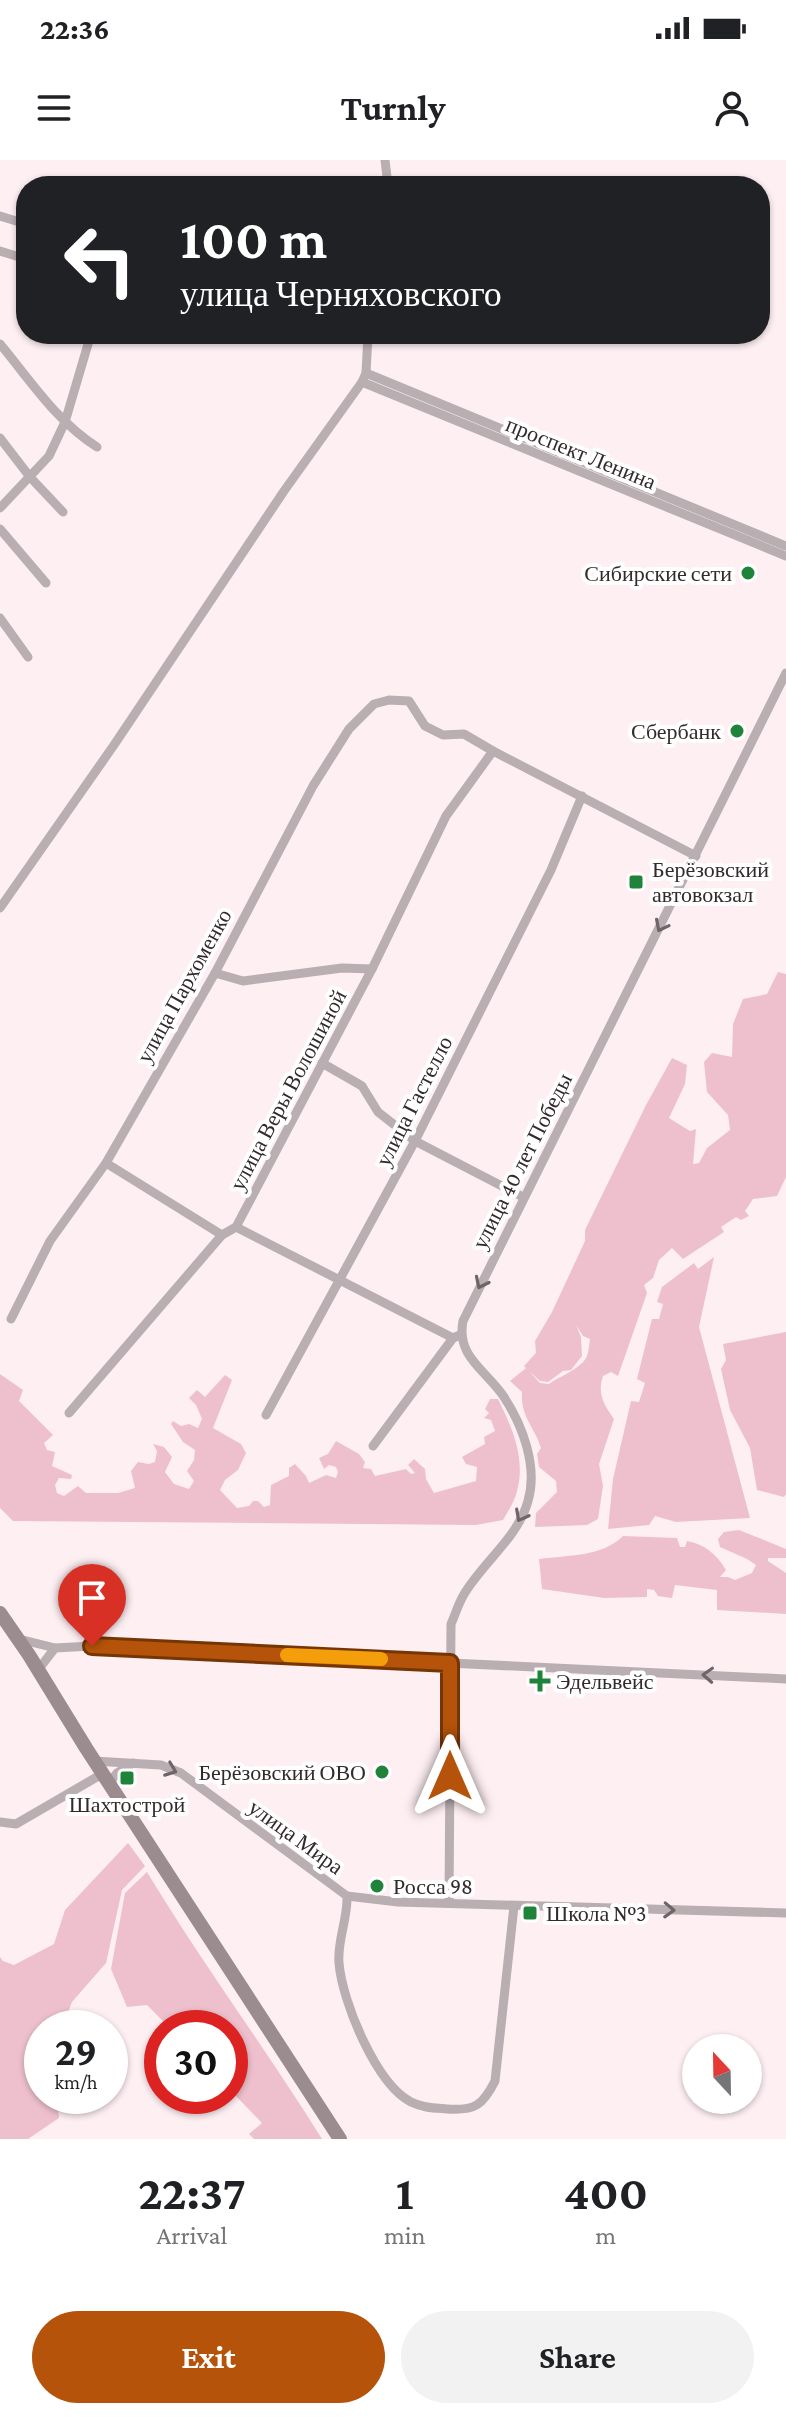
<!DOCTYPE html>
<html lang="en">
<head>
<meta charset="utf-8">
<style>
  :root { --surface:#fff; --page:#f2f2f2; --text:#202124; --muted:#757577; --accent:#b45309 }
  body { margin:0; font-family:"Crimson Pro",serif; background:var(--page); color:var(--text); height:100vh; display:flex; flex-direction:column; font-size:30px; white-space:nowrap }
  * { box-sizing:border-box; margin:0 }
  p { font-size:26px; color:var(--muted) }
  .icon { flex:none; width:44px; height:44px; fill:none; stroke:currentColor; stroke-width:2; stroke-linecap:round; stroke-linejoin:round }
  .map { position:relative; height:1979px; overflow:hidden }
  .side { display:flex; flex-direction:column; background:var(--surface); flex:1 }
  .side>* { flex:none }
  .hud { position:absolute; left:16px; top:16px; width:754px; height:168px; border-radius:32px; box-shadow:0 2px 6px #0004; background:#202124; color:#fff; overflow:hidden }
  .needle { width:52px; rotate:338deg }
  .buttons { position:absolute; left:682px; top:1874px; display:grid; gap:16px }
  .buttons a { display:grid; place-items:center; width:80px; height:80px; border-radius:50%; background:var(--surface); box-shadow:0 2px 6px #0004; font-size:40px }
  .speed { position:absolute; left:24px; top:1850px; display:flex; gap:16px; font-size:40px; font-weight:700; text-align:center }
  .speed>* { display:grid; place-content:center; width:104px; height:104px; border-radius:50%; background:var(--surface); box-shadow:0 2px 6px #0004; line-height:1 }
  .speed small { font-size:20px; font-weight:400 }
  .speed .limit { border:12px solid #d22; background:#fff; color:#111 }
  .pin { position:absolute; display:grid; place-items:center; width:68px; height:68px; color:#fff; margin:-82px -34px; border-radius:50% 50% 50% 0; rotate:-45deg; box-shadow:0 0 8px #0007 }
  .pin .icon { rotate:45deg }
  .me { position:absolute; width:88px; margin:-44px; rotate:0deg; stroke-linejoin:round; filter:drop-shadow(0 0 6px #0008) }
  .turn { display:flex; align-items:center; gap:28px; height:168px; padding:0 32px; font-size:36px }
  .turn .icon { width:104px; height:104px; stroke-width:2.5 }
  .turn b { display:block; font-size:56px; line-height:68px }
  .eta { display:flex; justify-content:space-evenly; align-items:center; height:136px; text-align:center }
  .eta b { font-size:48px; font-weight:700; line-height:56px }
  .action { display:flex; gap:16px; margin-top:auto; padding:16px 32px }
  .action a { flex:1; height:92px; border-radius:48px; background:var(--accent); color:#fff; font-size:32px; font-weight:700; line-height:92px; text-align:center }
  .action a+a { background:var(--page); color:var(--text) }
  .status { display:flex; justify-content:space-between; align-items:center; height:56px; padding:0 40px; background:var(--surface); direction:ltr }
  .status svg { height:22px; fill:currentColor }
  header { display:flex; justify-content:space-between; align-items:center; height:104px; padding:0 32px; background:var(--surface); font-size:36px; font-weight:700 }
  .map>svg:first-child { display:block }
</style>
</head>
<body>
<div class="status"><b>22:36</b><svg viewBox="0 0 49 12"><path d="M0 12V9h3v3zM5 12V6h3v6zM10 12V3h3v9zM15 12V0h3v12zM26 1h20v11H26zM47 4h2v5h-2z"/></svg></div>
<header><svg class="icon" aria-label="menu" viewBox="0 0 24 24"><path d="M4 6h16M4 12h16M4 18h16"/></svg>Turnly<svg class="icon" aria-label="person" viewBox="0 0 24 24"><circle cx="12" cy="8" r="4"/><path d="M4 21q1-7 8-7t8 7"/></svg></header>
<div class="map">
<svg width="786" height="1979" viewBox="0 0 786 1979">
  <rect width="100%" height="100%" fill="#feeff3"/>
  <g fill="#eec0ce" fill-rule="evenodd">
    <path d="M778,812L786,814V1017L777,1036L753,1039L745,1051L749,1056L741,1060L736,1057L721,1067L724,1072L683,1099L672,1088L659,1100L653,1118L644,1125L647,1133L618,1216L611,1212L603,1216C597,1234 604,1245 614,1259L599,1304L603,1326L598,1359L587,1365L535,1367L536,1353L557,1332L556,1321L539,1307L537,1294L541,1288C535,1268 520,1256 522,1232L510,1221L526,1208L524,1206L536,1193L535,1181L552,1152L585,1081V1070L646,945L672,898L687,905L685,924L669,958L690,971L696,969L693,1004L699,1003L707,988L730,970L728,955L707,932L704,902L712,893L732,897L733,864L743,839L767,834ZM576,1165L583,1176L590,1179C589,1184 589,1193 586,1198C580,1209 560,1216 549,1224L540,1223L529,1211L540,1221L548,1222L563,1211L571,1210L582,1196L581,1177Z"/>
    <path d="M714,1097L699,1167L750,1358L676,1362L655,1356L649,1365L608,1369L613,1319L631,1241L639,1242L645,1223L637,1219L652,1159H659L663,1144L657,1142L662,1127L694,1103L698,1109Z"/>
    <path d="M786,1172V1334L784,1337L757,1330L750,1288L730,1250L721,1209L726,1200L723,1184Z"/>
    <path d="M0,1214L23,1230L19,1241L53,1275L44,1283L47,1290L55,1292L52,1306L72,1315L71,1319L59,1318L55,1325L57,1333L64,1336L78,1326L86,1333H118L135,1328L131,1311L138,1302L149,1304L155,1302L157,1291L153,1284L164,1287L172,1297L165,1312L174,1324L189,1329L194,1321L187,1311L194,1300L195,1290L183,1282L171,1264L173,1261L181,1266L189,1264L198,1268L202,1259L196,1245L189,1238L197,1230L205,1237L225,1215L232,1220L213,1268L241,1284L246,1293L238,1310L225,1320L220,1330L237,1348L249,1346L253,1341H258L264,1347L270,1345L271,1325L289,1316V1308L295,1304L306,1316L309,1323L326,1315L336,1318L338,1312L336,1307L329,1305L324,1309L319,1298L328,1294L336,1281L359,1294L365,1302L363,1308L371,1309L375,1316L406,1309L411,1314L415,1313L408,1305L414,1299L425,1309L426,1319L434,1333L476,1321L477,1307L466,1304L462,1297L485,1284L484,1277L495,1271L491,1260L484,1258L489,1253L485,1249L490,1239H498C512,1267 526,1299 517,1331C515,1341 508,1351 503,1360L476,1365L13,1361L0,1348Z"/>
    <path d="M739,1370L786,1389V1398H768V1401L786,1413V1454L717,1450V1430L675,1425L672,1438L658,1436L654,1430L647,1429V1437L604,1438L542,1429L539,1399C568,1395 602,1397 623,1376L677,1378L680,1387H685L687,1381C705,1384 717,1395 726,1410L720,1417H728L735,1420L752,1413L756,1405L747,1399L720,1387L718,1379L724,1372Z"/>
    <path d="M128,1683L145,1706L122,1730L106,1803L72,1842L62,1868H42V1936H57L59,1958L28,1979H0V1797L3,1801L14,1805L54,1784L65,1750Z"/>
    <path d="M147,1712C202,1803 266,1889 322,1979H254L249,1974L262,1963L230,1930V1868H170L147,1845L127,1847L111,1809L125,1733Z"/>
  </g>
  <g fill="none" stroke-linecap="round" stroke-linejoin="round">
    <g stroke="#b9aeb1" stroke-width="9">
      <path d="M385,0L388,26"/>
      <path d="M0,56L26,64"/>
      <path d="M0,91L26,99"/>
      <path d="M0,184C30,220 57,262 97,287"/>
      <path d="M366,213L786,386"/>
      <path d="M362,222L786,396"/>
      <path d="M0,278L30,317L63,352"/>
      <path d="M0,348L49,296L65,262L91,174"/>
      <path d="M0,369L46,423"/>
      <path d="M0,458L28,497"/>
      <path d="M0,748L114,585L284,331L362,222L366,213L368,174"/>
      <path d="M215,813L243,821L342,808L372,809"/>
      <path d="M322,903L362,926L378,952L415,981L523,1037"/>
      <path d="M106,1003L222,1075"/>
      <path d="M236,1067L453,1178L460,1175"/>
      <path d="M11,1159L50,1081L106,1003L215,813L313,626L349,569L374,544L389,540L409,541L425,566L443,575L464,574L493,591L696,696"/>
      <path d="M69,1253L222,1075L236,1067L372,809L446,656L493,591"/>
      <path d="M266,1255L415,981L551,710L582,636"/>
      <path d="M373,1286L453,1178"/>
      <path d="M19,1479L55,1488"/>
      <path d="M38,1510L55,1488L92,1486L786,1519"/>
      <path d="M94,1601L161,1605L181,1613L347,1736L398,1742L786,1753"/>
      <path d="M109,1624L117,1613L133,1603"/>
      <path d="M0,1662L16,1664L102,1614"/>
      <path d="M347,1736C348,1758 337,1781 339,1803C342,1841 376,1924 411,1942C423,1948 435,1948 447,1949C475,1951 483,1945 495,1921L514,1746"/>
      <path d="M449,1743L451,1464C455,1455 458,1445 463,1436C481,1404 518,1378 528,1341C538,1307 523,1266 504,1237C486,1210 456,1197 463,1161L786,513"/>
    </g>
    <path stroke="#9b8c90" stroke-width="14" d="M0,1453L29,1495L86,1588L340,1979"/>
  </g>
  <defs><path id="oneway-chevron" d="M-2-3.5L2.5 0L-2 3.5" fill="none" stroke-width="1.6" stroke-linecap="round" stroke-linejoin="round" transform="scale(2)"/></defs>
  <g stroke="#6f6568">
    <use href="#oneway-chevron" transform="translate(661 766) rotate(117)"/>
    <use href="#oneway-chevron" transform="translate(481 1123) rotate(116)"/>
    <use href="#oneway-chevron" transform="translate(521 1356) rotate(118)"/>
    <use href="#oneway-chevron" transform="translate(708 1515) rotate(-177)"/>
    <use href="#oneway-chevron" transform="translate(171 1610) rotate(21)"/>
    <use href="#oneway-chevron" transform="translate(669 1750) rotate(2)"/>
  </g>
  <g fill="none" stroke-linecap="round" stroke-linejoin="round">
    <defs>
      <path id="route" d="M92,1486L450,1503V1616"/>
    </defs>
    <use href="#route" stroke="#753606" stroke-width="20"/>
    <use href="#route" stroke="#b45309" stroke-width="14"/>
    <path stroke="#f59e0b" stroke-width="14" d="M287,1495L381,1499"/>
  </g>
  <g fill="#1f8439" stroke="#fff" stroke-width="3">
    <circle cx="748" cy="413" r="8"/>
    <circle cx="737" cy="571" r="8"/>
    <rect x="628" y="714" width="16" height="16" rx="4"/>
    <path d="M536 1509h8v8h8v8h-8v8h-8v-8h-8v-8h8z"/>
    <circle cx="382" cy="1612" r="8"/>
    <rect x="119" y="1610" width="16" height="16" rx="4"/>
    <circle cx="377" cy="1726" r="8"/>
    <rect x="522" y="1745" width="16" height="16" rx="4"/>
  </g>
  <g text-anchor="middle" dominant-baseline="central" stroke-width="8" stroke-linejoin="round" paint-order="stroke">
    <g font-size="22" fill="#332a2c" stroke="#fff">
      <text transform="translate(581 293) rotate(22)">проспект Ленина</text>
      <text transform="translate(184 826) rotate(-61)">улица Пархоменко</text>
      <text transform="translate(288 930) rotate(-62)">улица Веры Волошиной</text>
      <text transform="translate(414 941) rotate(-63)">улица Гастелло</text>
      <text transform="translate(522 1001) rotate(-63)">улица 40 лет Победы</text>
      <text transform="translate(296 1677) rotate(36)">улица Мира</text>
    </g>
    <g font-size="22" fill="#332a2c" stroke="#fff" text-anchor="start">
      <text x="732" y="413" text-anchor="end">Сибирские сети</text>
      <text x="721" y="571" text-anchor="end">Сбербанк</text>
      <text x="652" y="709">Берёзовский<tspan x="652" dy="25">автовокзал</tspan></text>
      <text x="556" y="1521">Эдельвейс</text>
      <text x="366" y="1612" text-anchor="end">Берёзовский ОВО</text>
      <text x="127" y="1644" text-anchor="middle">Шахтострой</text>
      <text x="393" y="1726">Росса 98</text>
      <text x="546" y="1753">Школа №3</text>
    </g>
  </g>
</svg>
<div class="buttons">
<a><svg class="needle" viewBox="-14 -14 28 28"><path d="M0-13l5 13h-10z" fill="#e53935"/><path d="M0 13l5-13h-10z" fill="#757577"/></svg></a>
</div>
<div class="speed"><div>29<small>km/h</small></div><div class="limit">30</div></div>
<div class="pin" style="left:92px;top:1486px;background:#d93025"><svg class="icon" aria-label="arrive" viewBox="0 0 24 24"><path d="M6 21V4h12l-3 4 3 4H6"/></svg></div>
<svg class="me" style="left:450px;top:1616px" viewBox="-20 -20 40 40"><path d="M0-17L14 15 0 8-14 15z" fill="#b45309" stroke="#fff" stroke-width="4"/></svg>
<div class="hud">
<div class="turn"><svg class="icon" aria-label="left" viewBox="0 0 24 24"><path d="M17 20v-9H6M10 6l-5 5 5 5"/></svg><div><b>100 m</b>улица Черняховского</div></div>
</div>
</div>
<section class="side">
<div class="eta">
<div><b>22:37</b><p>Arrival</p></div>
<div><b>1</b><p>min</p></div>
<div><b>400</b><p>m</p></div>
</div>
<div class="action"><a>Exit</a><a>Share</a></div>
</section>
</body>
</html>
